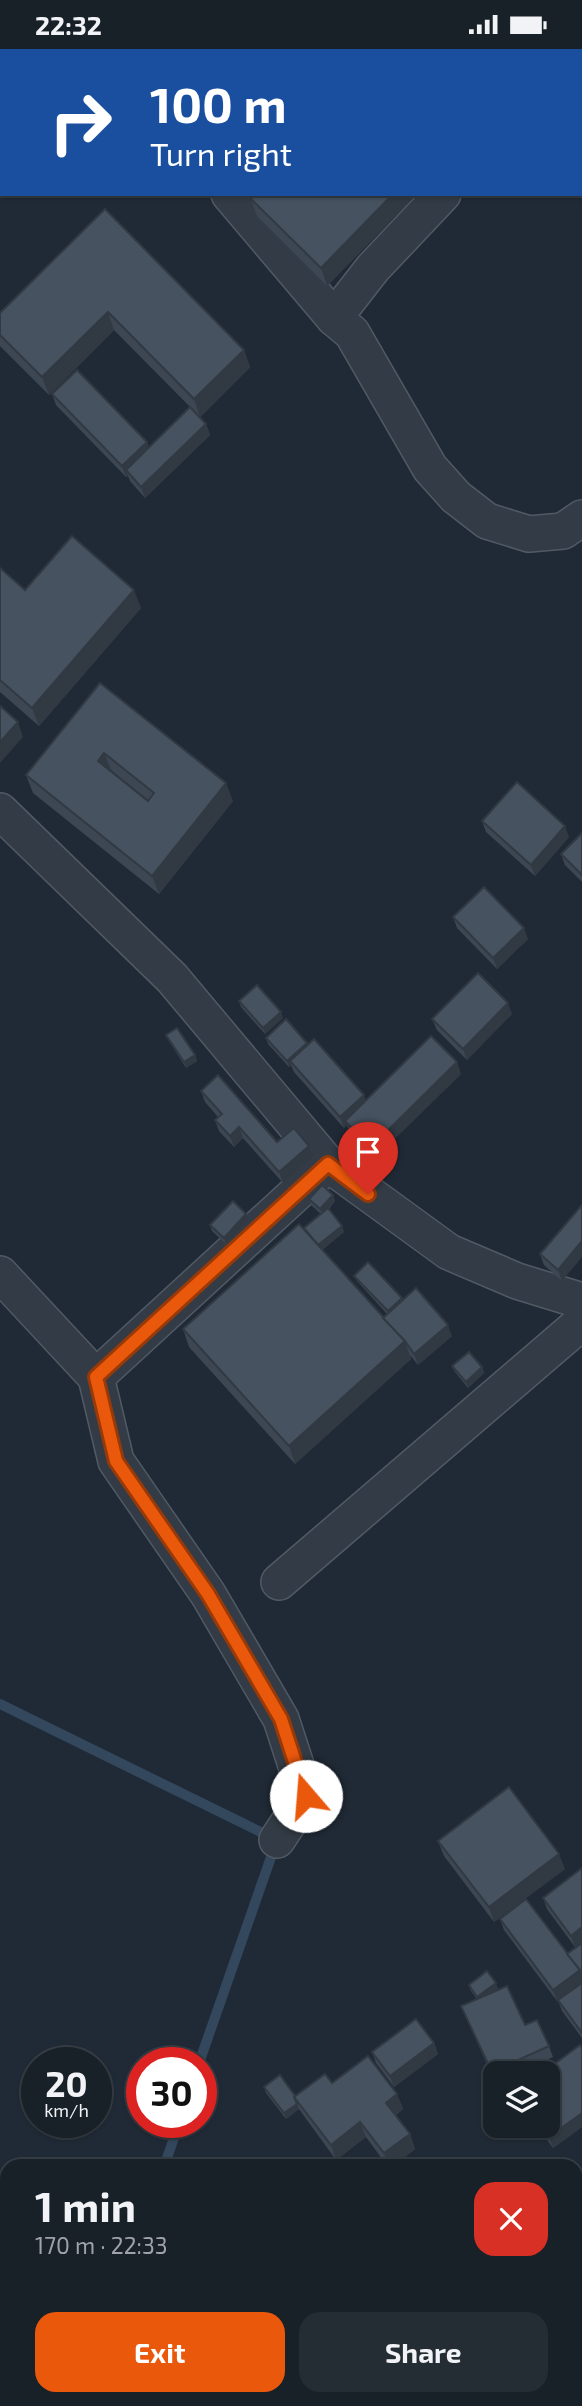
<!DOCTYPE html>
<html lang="en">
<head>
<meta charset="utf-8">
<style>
  :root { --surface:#182028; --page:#252d34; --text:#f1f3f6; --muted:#9fa3a8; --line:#363e45; --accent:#ea580c }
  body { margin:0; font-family:"Exo 2",sans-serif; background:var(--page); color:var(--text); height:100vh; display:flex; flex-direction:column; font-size:26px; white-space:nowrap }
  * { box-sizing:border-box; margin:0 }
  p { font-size:23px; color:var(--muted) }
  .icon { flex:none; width:38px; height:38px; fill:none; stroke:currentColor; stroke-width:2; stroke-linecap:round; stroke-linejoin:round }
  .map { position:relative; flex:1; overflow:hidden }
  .details { position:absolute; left:0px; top:2110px; width:583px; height:247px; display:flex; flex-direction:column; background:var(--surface); border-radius:21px 21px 0 0; box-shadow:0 2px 5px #0004,0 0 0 2px var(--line) }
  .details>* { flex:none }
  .banner { position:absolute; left:0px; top:0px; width:583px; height:147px; box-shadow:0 2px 5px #0004,0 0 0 2px var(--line); background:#1a4fa0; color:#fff; overflow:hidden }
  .fabs { position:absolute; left:483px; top:2012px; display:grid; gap:14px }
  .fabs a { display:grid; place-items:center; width:77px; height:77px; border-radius:14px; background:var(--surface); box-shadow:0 2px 5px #0004,0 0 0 2px var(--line); font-size:35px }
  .speed { position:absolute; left:21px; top:1998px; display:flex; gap:14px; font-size:35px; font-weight:700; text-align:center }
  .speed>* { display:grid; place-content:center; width:91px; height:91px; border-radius:50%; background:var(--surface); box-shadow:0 2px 5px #0004,0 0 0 2px var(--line); line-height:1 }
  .speed small { font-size:18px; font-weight:400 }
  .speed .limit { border:10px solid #d22; background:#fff; color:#111 }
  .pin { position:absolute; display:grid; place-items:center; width:60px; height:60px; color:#fff; margin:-72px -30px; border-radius:50% 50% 50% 0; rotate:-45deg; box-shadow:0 0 7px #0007 }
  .pin .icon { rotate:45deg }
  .me { position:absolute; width:77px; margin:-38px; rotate:342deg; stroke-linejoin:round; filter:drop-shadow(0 0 5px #0008) }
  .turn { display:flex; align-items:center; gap:24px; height:147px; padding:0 35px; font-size:32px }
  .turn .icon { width:91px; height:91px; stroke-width:2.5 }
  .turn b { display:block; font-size:49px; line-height:60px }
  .round { display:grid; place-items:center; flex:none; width:74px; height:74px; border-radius:21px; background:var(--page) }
  .head { display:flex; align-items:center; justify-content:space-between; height:119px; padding:0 35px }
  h1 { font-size:42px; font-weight:700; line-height:52px }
  .primary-button { display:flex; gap:14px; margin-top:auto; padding:14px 35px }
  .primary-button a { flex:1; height:80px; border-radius:21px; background:var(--accent); color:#fff; font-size:28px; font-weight:700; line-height:80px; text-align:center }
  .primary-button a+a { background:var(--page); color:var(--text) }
  .status { display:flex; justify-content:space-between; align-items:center; height:49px; padding:0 35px; background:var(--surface); direction:ltr }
  .status svg { height:19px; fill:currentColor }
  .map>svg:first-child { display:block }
</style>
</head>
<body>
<div class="status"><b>22:32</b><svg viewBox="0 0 49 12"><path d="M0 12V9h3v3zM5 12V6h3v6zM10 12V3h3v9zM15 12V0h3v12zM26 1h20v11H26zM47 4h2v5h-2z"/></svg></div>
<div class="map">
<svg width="582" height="2357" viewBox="0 0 582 2357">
  <rect width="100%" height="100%" fill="#202a36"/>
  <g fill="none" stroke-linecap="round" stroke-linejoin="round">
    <g stroke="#33475d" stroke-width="10">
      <path d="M0,1655L277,1791L199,2014"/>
      <path d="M164,2118L179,2074"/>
      <path d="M4,2357L9,2350"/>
    </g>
    <defs>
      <g id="minor">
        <path d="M109,0L110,2"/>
        <path d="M580,2L582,0"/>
        <path d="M229,145L334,269"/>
        <path d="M443,145L373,219L334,269L352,284L430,419L456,448L487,472L529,485L563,482L582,469"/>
        <path d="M0,762L172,929L328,1115L449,1203L517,1232L582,1252"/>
        <path d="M0,1225L96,1328L116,1412L208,1545L281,1670L306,1747L277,1791"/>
        <path d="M96,1328L328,1115"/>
        <path d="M279,1533L582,1273"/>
        <path d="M576,2236L582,2233"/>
        <path d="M243,2357L261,2350"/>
      </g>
    </defs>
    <use href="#minor" stroke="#515a64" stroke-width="38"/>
    <use href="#minor" stroke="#333c46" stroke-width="35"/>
  </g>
  <g fill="#3c4753" fill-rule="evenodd">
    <path d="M417,145L327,237L257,167L251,150Z"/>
    <path d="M105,160L244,301L250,318L200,368L114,281L49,346L0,297V264Z"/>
    <path d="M52,345L147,393L149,399L206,375L210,386L145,449L130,432L128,427L126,428L56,356Z"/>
    <path d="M0,519L25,541L141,559L39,677L0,643Z"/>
    <path d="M100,634L233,752L159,845L33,744L26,726ZM111,721L148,751V752L110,722Z"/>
    <path d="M482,772L569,788L535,827L486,783Z"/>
    <path d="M582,784V833L565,816L561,805Z"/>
    <path d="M453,868L528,890L497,920L457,879Z"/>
    <path d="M239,952L283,969L265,985L241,958Z"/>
    <path d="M512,965L467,1011L437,981L432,970Z"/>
    <path d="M166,986L195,1006L197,1012L186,1019L169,992Z"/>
    <path d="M266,989L308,996L366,1051L461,1025L375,1109L349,1083L347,1076L344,1079L294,1023L291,1016L289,1018L268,995Z"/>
    <path d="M201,1042L277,1093L313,1108L283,1134L243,1089L234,1098L219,1082L215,1071L218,1068L205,1053Z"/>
    <path d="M333,1146L335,1152L329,1160L344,1183L322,1201L383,1269L387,1265L357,1232L354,1227L403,1251L452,1287L418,1316L410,1306L411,1310L295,1415L189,1298L183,1280L305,1182L304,1179L321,1165L311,1156L309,1150Z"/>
    <path d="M582,1156L562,1232L544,1216L540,1205Z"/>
    <path d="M246,1165L248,1171L226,1195L212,1182L210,1176Z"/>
    <path d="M452,1317L482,1318L484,1324L468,1339L455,1323Z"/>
    <path d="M438,1792L565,1820L494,1873L444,1807Z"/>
    <path d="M582,1819L575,1898L547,1860L543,1849Z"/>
    <path d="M500,1870L582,1934V1989L562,1962L558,1951L557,1952L504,1881Z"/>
    <path d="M469,1936L498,1940L495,1942L525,1976L549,1997L553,2008L516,2025H495V2033L461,1957L477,1950L471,1942Z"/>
    <path d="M434,1994L438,2005L394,2038L376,2014L372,2003Z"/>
    <path d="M582,1999V2078L553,2099L537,2077H548Z"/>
    <path d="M332,2034L397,2045L403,2060L396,2066L410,2085L415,2100L392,2118H388L366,2088L336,2111L299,2060L286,2070L266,2044L264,2038L295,2047Z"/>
    <path d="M430,2350H459L460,2352L447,2357H433Z"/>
  </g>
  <g fill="#313943">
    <path d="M536,0H560L558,2H534Z"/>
    <path d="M393,145H417L327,237L321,219Z"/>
    <path d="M108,263L114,281L49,346L42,328Z"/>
    <path d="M244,301L250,318L200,368L194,350Z"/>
    <path d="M206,375L210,386L145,449L141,438Z"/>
    <path d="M147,393L151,404L126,421L128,427L126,428L122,417Z"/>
    <path d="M134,541L141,559L39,677L32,659Z"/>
    <path d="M18,673L23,688L0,714V693Z"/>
    <path d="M104,704L111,721L104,729L98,712Z"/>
    <path d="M226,734L233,752L159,845L152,827Z"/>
    <path d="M565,777L569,788L535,827L531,816Z"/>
    <path d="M524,879L528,890L497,920L493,909Z"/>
    <path d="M508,954L512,965L467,1011L463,1000Z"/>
    <path d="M281,963L283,969L265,985L263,979Z"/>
    <path d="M307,994L309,1000L290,1012L291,1016L289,1018L287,1012Z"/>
    <path d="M195,1006L197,1012L186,1019L184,1013Z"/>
    <path d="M457,1013L461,1025L375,1109L371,1098Z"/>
    <path d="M364,1046L368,1057L345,1072L347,1076L344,1079L340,1068Z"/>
    <path d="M239,1078L243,1089L234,1098L230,1087Z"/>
    <path d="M309,1097L313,1108L283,1134L279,1123Z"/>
    <path d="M333,1146L335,1152L322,1166L320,1160Z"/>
    <path d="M246,1165L248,1171L226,1195L224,1189Z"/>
    <path d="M342,1177L344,1183L320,1202L318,1196Z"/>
    <path d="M582,1192V1208L562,1232L558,1221Z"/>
    <path d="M448,1276L452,1287L418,1316L414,1305Z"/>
    <path d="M405,1292L411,1310L295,1415L289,1397Z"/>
    <path d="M482,1318L484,1324L468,1339L466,1333Z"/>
    <path d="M559,1805L565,1820L494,1873L489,1858Z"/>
    <path d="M582,1878V1893L575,1898L571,1887Z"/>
    <path d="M580,1921L582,1926V1933L557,1952L553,1941Z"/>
    <path d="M496,1934L498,1940L480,1954L477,1948Z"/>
    <path d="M434,1994L438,2005L394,2038L390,2027Z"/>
    <path d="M397,2045L403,2060L392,2069L386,2054Z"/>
    <path d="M297,2055L299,2060L286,2070L284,2064Z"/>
    <path d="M582,2064V2078L553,2099L549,2088Z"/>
    <path d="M360,2073L366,2088L336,2111L331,2096Z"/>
    <path d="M410,2085L415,2100L392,2118H388L384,2104Z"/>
  </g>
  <g fill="#465260" stroke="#313943" stroke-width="2" fill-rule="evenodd">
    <path d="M398,0H536L534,2H396Z"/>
    <path d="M255,145H393L321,219L251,150Z"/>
    <path d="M105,160L244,301L194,350L108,263L42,328L0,286V264Z"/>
    <path d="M77,321L147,393L122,417L52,345Z"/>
    <path d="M190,358L206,375L141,438L126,421Z"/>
    <path d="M72,487L134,541L32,659L0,631V519L25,541Z"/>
    <path d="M100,634L226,734L152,827L26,726ZM104,704L154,744L148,752L98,712Z"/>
    <path d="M0,657L18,673L0,693Z"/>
    <path d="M517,733L565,777L531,816L482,772Z"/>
    <path d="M582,784V826L561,805Z"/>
    <path d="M484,838L524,879L493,909L453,868Z"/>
    <path d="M478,924L508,954L463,1000L432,970Z"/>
    <path d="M257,936L281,963L263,979L239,952Z"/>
    <path d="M286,970L307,994L287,1012L266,989Z"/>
    <path d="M177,979L195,1006L184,1013L166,986Z"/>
    <path d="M431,987L457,1013L371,1098L345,1072Z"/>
    <path d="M314,990L364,1046L340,1068L290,1012Z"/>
    <path d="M218,1026L277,1093L294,1079L309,1097L279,1123L239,1078L230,1087L215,1071L222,1065L201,1042Z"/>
    <path d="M322,1136L333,1146L320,1160L309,1150Z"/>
    <path d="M233,1152L246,1165L224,1189L210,1176Z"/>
    <path d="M582,1156V1192L558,1221L540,1205Z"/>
    <path d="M328,1159L342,1177L318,1196L304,1179Z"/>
    <path d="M299,1175L405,1292L289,1397L183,1280Z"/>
    <path d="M368,1213L402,1249L388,1262L354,1227Z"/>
    <path d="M416,1239L448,1276L414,1305L405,1292L383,1269Z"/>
    <path d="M469,1303L482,1318L466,1333L452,1317Z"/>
    <path d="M509,1738L559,1805L489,1858L438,1792Z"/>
    <path d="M582,1819V1878L571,1887L543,1849Z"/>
    <path d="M526,1850L580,1921L553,1941L500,1870Z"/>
    <path d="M582,1894V1926H581L580,1921L567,1905Z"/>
    <path d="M487,1922L496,1934L477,1948L469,1936Z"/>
    <path d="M582,1934V1984L558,1951Z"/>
    <path d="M507,1937L525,1976L537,1971L549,1997L492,2023L461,1957Z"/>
    <path d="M416,1970L434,1994L390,2027L372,2003Z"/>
    <path d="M580,1996L582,1999V2064L549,2088L541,2077H548V2025H541Z"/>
    <path d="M368,2007L397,2045L386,2054L410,2085L384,2104L360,2073L331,2096L294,2048L325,2025L332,2034Z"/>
    <path d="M280,2026L295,2047L294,2048L297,2055L284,2064L264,2038Z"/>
    <path d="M340,2350H362L365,2357H343Z"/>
    <path d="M369,2350H423L426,2357H372Z"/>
    <path d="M467,2350H523L526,2357H470Z"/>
  </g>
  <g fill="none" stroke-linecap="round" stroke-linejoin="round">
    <defs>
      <path id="route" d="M306,1747L281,1670L208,1545L116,1412L96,1328L328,1115L368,1145"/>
    </defs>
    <use href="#route" stroke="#983908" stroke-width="18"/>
    <use href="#route" stroke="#ea580c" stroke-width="12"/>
  </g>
</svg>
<div class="fabs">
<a><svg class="icon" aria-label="layers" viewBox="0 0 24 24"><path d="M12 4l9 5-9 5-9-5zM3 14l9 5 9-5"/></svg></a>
</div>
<div class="speed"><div>20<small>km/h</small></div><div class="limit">30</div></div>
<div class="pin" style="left:368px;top:1145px;background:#d93025"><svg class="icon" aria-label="arrive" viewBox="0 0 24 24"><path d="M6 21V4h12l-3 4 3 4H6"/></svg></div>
<svg class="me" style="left:306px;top:1747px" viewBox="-20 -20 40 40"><circle r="19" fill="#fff"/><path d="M0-13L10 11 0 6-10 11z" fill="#ea580c"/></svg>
<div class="banner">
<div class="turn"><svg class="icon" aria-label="right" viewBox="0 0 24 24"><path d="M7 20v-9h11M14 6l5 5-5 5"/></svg><div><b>100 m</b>Turn right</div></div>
</div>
<section class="details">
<div class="head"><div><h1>1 min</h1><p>170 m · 22:33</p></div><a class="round" style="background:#d93025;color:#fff"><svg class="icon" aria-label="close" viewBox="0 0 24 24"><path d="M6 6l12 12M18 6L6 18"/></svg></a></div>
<div class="primary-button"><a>Exit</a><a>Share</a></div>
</section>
</div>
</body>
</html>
